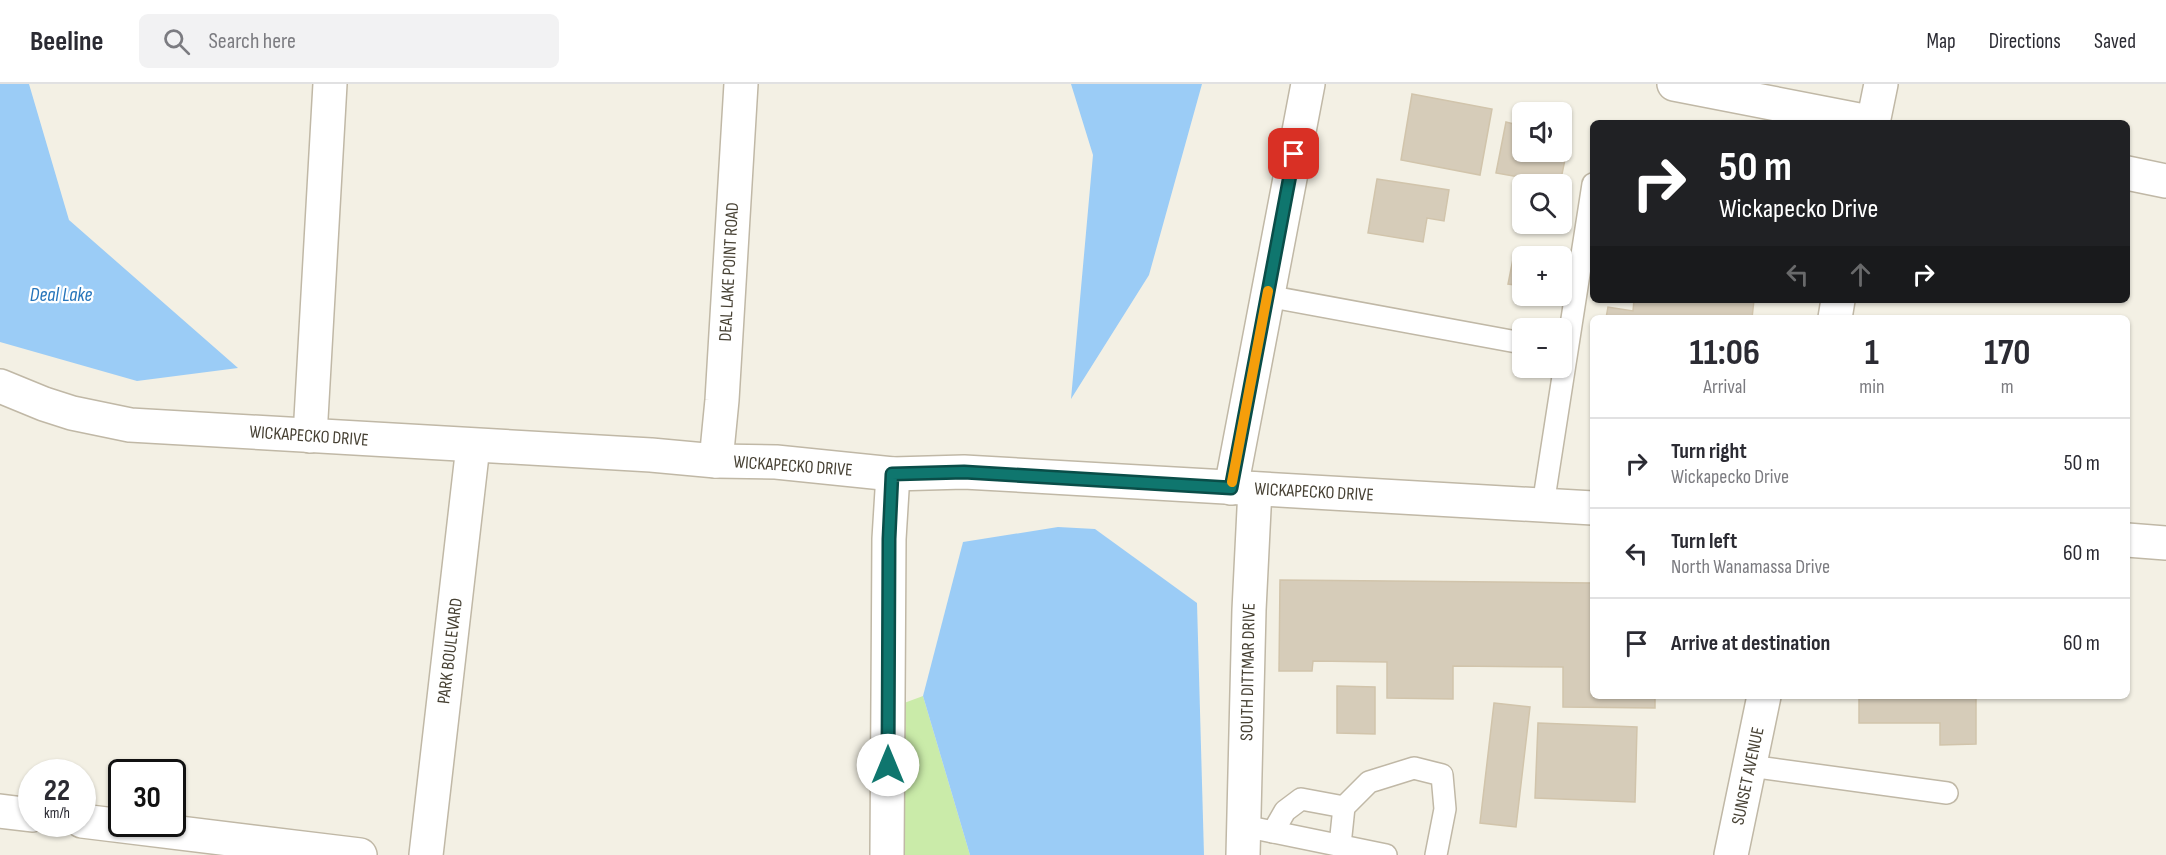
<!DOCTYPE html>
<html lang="en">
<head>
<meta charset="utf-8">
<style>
  :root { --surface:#fff; --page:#f2f2f3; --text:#2b2b33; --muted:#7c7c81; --line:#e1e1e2 }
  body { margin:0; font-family:"Sofia Sans Condensed",sans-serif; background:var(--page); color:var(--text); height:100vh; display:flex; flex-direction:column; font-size:22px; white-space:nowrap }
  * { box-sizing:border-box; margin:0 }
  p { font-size:20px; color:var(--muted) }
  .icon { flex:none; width:33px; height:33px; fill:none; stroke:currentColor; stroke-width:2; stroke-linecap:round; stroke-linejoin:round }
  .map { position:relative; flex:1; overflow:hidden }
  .sheet { position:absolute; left:1590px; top:231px; width:540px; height:384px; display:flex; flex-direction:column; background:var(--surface); border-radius:9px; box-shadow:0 2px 4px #0004 }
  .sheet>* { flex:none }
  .hud { position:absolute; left:1590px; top:36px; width:540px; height:183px; border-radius:9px; box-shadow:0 2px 4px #0004; background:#202124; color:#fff; overflow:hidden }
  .tools { position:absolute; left:1512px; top:18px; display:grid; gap:12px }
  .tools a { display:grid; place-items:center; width:60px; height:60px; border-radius:9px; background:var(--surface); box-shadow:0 2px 4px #0004; font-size:30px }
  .speed { position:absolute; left:18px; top:675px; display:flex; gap:12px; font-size:30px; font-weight:700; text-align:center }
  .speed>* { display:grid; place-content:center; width:78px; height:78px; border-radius:50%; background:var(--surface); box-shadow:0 2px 4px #0004; line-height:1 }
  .speed small { font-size:15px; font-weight:400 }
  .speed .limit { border:3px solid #111; border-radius:9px; background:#fff; color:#111 }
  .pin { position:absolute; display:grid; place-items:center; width:51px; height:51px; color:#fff; margin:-26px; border-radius:12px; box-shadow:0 3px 9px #0006 }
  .me { position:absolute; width:66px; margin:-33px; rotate:0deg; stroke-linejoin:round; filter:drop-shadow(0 0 4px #0008) }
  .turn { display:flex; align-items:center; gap:21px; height:126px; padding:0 30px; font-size:27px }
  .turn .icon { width:78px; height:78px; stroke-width:2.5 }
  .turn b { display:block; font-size:42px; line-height:51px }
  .lanes { display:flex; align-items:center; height:57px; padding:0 30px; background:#0003; justify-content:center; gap:30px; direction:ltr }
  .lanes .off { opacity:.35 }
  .eta { display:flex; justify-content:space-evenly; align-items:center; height:102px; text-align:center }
  .eta b { font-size:36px; font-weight:700; line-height:42px }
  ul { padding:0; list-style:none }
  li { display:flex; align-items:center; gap:18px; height:90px; padding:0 30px; border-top:2px solid var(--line) }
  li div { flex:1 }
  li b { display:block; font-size:22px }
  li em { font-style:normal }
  header { display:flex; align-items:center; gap:36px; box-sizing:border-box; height:84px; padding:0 30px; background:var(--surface); border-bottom:2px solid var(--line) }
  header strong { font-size:28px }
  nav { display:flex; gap:33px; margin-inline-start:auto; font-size:21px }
  .search { width:420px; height:54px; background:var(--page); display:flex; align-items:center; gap:15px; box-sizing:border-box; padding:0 21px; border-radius:9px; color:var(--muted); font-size:22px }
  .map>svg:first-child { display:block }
</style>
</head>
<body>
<header>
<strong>Beeline</strong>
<div class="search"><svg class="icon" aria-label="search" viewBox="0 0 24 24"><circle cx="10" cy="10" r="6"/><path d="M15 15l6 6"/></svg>Search here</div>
<nav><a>Map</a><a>Directions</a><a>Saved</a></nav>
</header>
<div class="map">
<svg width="2166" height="771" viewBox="0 0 2166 771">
  <rect width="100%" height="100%" fill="#f3f0e4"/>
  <path fill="#caeba9" d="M923,612L970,771H901L896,622Z"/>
  <g fill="#9bccf6">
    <path d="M0,0H29L69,136L238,284L137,297L0,258Z"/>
    <path d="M1071,0H1202L1149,191L1071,315L1093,71Z"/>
    <path d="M1058,443L1095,445L1197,519L1204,771H970L923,612L963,458Z"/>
  </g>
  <g fill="#d6ccb9" stroke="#d1c4ab" stroke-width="1.5">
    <path d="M1412,10L1492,25L1480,91L1401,76Z"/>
    <path d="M1506,38L1522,42V68H1562V49L1570,51L1560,100L1496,89Z"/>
    <path d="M1377,95L1449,106L1444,137L1427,134L1423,158L1368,149Z"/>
    <path d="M1514,170L1525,172H1522V202L1508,200Z"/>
    <path d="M1634,216H1754L1752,234H1606L1608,223L1633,227Z"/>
    <path d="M1280,496L1593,499V612H1655V624L1563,623V583L1453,582V615L1387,614V578L1313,577L1312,587H1279Z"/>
    <path d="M1337,602L1375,603V650L1337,649Z"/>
    <path d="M1859,612H1976V660L1940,661V639H1859Z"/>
    <path d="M1494,619L1530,623L1516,743L1480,739Z"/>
    <path d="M1538,639L1637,643L1635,718L1535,714Z"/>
  </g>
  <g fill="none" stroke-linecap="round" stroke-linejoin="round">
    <defs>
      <g id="service">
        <path d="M1267,212L1522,259"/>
        <path d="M1543,421L1593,100"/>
        <path d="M1750,682L1947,709"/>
        <path d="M1244,742L1386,771"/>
        <path d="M1273,748L1285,727L1301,715L1344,723"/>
        <path d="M1340,761L1344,723L1369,698L1414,684L1442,691L1445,725L1436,771"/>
      </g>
      <g id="minor">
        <path d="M1674,0L1874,39"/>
        <path d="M2127,89L2166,97"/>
        <path d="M310,352L330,0"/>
        <path d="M716,377L722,316L741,0"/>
        <path d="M1231,404L1308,0"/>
        <path d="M0,727L32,731"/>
        <path d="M82,737L360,771"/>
        <path d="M426,771L473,362"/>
        <path d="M887,771L889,455L893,390"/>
        <path d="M1243,771L1249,526L1255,405"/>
      </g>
      <g id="tertiary">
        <path d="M1873,39L1881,0"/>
        <path d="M1835,234L1838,216"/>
        <path d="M0,302L44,320L72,329L130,341L651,371L716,377L776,378L893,390L964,388L1593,424"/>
        <path d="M2127,456L2166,459"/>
        <path d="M1731,771L1764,612"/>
      </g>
    </defs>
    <use href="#service" stroke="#c0b8a6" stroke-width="24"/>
    <use href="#minor" stroke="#c0b8a6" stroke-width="36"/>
    <use href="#tertiary" stroke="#c0b8a6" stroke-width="36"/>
    <use href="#service" stroke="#fff" stroke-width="21"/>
    <use href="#minor" stroke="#fff" stroke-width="33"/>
    <use href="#tertiary" stroke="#fff" stroke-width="33"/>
  </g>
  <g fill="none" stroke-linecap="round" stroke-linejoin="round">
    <defs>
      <path id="route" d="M888,681L889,455L892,390L964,388L1231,404L1294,70"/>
    </defs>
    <use href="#route" stroke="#0a4d48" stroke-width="15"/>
    <use href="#route" stroke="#0f766e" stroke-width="10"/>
    <path stroke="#f59e0b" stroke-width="10" d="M1232,398L1268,207"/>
  </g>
  <g text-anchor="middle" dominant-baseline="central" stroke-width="4.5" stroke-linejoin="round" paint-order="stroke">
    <g font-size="18" fill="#464033" stroke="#fff">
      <text transform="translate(729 188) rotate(-87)">DEAL LAKE POINT ROAD</text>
      <text transform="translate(309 352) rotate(4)">WICKAPECKO DRIVE</text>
      <text transform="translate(793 382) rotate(4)">WICKAPECKO DRIVE</text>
      <text transform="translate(1314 408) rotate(3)">WICKAPECKO DRIVE</text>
      <text transform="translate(450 567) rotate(-83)">PARK BOULEVARD</text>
      <text transform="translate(1248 588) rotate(-89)">SOUTH DITTMAR DRIVE</text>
      <text transform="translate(1748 692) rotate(-78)">SUNSET AVENUE</text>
    </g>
    <g font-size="20" font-style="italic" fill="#2574ba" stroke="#fff">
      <text x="61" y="211">Deal Lake</text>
    </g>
  </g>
</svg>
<div class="tools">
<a><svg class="icon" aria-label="sound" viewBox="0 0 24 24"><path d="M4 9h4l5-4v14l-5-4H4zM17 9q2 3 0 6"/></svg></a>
<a><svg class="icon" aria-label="search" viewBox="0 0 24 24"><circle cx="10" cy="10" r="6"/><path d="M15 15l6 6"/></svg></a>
<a>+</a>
<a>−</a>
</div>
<div class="speed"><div>22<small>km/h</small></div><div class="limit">30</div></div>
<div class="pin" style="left:1294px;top:70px;background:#d93025"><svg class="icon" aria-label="arrive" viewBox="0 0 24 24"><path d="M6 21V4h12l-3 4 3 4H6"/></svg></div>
<svg class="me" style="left:888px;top:681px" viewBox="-20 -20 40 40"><circle r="19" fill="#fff"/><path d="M0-13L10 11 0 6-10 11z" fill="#0f766e"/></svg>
<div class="hud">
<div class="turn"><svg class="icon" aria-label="right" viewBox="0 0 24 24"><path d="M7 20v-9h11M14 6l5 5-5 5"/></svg><div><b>50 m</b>Wickapecko Drive</div></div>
<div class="lanes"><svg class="icon off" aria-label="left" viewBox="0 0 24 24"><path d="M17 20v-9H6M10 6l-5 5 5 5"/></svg><svg class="icon off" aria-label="ahead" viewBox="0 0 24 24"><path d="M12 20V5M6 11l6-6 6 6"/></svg><svg class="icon" aria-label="right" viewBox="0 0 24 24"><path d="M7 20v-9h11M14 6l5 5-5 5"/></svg></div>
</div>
<section class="sheet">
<div class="eta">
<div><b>11:06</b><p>Arrival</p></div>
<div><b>1</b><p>min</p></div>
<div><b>170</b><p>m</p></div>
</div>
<ul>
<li><svg class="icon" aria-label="right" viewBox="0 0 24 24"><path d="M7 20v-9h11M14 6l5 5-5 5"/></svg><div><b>Turn right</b><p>Wickapecko Drive</p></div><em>50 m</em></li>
<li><svg class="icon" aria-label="left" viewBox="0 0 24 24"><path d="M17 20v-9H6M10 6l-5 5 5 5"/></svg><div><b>Turn left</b><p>North Wanamassa Drive</p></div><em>60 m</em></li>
<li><svg class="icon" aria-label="arrive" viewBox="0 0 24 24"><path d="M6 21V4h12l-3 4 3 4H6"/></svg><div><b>Arrive at destination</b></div><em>60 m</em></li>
</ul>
</section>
</div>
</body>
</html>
